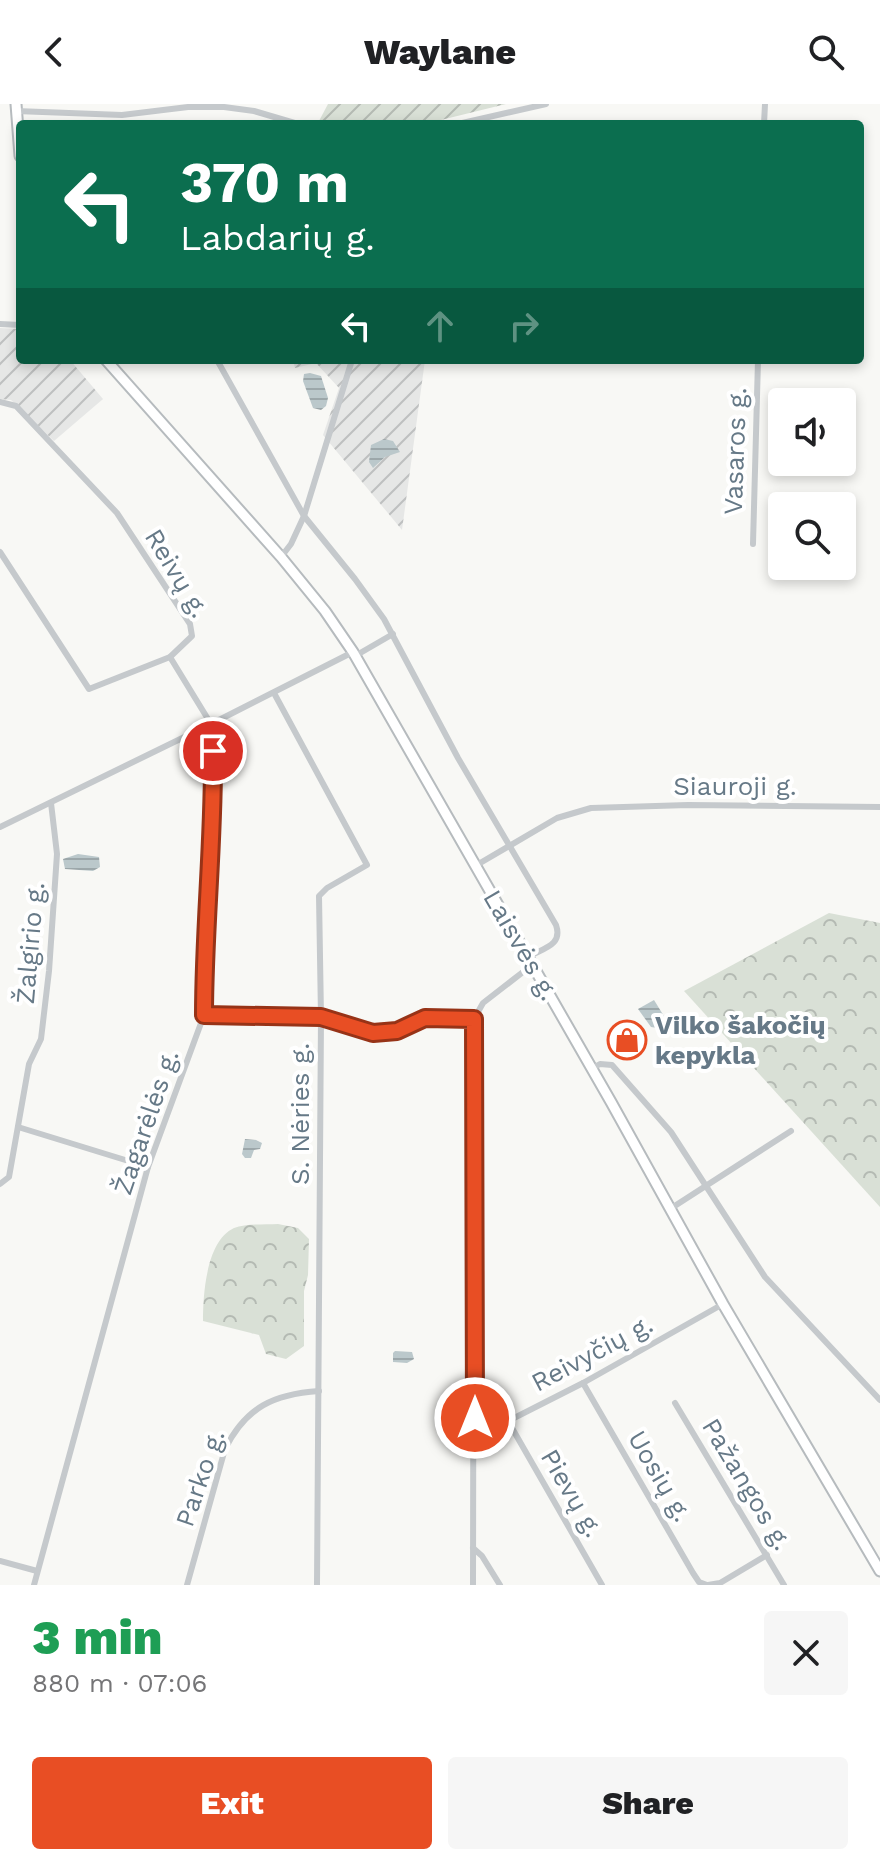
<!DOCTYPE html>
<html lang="en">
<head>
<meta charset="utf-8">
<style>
  :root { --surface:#fff; --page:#f6f6f6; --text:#202124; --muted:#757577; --accent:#e84e24 }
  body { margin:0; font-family:"Work Sans",sans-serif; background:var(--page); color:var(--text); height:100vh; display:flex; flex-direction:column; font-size:30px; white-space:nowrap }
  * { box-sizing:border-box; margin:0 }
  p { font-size:26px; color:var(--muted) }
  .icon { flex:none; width:44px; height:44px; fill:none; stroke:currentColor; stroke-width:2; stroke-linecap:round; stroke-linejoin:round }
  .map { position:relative; height:1481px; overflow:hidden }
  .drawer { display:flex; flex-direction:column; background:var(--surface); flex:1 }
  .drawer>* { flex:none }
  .top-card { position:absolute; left:16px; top:16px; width:848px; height:244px; border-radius:8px; box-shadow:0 4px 12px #0003; background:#0b6e4f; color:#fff; overflow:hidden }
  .buttons { position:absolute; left:768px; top:284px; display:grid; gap:16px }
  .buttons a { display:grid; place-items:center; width:88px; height:88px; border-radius:8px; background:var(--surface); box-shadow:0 4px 12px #0003; font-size:40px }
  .pin { position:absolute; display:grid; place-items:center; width:68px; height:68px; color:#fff; margin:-34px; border:4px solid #fff; border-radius:50%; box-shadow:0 2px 8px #0007 }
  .me { position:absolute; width:88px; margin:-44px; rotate:0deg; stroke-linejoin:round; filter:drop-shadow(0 0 6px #0008) }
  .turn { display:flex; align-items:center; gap:28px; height:168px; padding:0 32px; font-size:36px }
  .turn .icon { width:104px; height:104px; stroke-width:2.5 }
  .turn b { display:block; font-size:56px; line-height:68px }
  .lanes { display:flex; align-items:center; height:76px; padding:0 32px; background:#0003; justify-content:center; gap:40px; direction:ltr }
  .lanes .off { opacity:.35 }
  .round { display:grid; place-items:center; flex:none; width:84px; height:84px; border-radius:8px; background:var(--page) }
  .head { display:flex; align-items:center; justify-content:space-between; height:136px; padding:0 32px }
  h1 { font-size:48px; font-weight:800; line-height:60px; color:#1e9e55 }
  .primary-button { display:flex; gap:16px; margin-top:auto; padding:16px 32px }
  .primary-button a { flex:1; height:92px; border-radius:8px; background:var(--accent); color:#fff; font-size:32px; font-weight:800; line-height:92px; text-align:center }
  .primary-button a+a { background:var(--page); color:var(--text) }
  header { display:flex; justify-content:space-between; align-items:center; height:104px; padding:0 32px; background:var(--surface); font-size:36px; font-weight:800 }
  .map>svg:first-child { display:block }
</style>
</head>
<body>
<header><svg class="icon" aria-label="back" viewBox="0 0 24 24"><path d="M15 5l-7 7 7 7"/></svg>Waylane<svg class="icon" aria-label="search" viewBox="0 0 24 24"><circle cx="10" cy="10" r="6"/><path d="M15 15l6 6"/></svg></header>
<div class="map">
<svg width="880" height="1481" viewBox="0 0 880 1481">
  <defs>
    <pattern id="industrial-furrows" width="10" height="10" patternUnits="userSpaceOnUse" patternTransform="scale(2)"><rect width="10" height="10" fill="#e6e7e6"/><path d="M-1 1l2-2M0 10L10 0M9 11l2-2" fill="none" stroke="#bec0c0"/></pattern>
    <pattern id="forest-crowns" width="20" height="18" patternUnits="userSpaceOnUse" patternTransform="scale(2)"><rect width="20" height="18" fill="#d9e0d6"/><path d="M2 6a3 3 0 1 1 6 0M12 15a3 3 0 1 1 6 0" fill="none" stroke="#b4bab3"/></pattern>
    <pattern id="garden-furrows" width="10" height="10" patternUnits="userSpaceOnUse" patternTransform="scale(2)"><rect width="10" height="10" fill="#d9e0d6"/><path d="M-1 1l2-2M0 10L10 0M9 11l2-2" fill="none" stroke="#b4bab3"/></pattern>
    <pattern id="water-rules" width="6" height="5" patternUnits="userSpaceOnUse" patternTransform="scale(2)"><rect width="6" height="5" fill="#bbc8cb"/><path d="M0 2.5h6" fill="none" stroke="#9ca7aa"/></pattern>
  </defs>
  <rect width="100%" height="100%" fill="#f8f8f5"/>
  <g fill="url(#industrial-furrows)">
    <path d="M0,224L20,225V256H70L103,295L54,337L11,296L0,295Z"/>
    <path d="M293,256H425L402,426L323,331L339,284L316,259L295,264Z"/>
  </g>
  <g fill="url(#forest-crowns)">
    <path d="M829,809L880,819V1103L684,887Z"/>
    <path d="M278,1120L298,1124L309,1135L308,1171L304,1187V1242L286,1255L266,1250L259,1231L203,1217C203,1191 206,1137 234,1124C246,1119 265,1121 278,1120Z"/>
  </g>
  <path fill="url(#garden-furrows)" d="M328,0H506L441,16L334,20L319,17Z"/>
  <g fill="url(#water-rules)">
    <path d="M310,269L321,272L328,294L326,302L321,306L313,304L303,277L304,270Z"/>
    <path d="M384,335L393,337L400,348L385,353L373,364L369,358L371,341Z"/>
    <path d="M78,750L99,753L100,763L93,767L65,765L63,755Z"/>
    <path d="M654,896L667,917L657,924L651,923L638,905Z"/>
    <path d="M245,1035L256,1036L262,1039L260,1045L254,1046L251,1054H245L242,1050Z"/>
    <path d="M395,1247L412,1248L414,1255L407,1259L393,1258V1249Z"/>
  </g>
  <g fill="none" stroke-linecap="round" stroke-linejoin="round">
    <defs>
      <g id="primary">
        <path d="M16,0L20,52"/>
        <path d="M106,256L281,453L325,507L353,548L611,998L723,1200L880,1467"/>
      </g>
    </defs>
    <use href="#primary" stroke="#b6bbbe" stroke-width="13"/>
    <g stroke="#c5c9cc" stroke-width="6">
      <path d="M16,7L122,11L188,3H224L254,7L298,20"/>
      <path d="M458,20L546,0"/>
      <path d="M764,20L765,0"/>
      <path d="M0,220L20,221"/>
      <path d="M217,256L304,412L355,475L384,515L458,654L556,821C563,841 544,844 528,853"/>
      <path d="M0,298L16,302L117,409L190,520L192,532L170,553L89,585L0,448"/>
      <path d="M753,440L758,256"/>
      <path d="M281,453L291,440L304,412L352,256"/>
      <path d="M355,552L393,530"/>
      <path d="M274,589L367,761L327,784L319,792L321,913L317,1481"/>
      <path d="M0,723L211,620L170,553"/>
      <path d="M475,762L557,714L591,704L688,701L880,703"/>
      <path d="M204,911L321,913L373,929L397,927L425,914L474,915"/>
      <path d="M591,965L600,960L612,961L671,1028L765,1173L880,1296"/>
      <path d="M18,1023L148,1063"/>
      <path d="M0,1080L9,1073L29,960L41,935L49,867L57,750L51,699"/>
      <path d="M670,1105L791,1027"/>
      <path d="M583,1279L693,1469L699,1478L707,1481"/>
      <path d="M675,1299L784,1481"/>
      <path d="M475,1314L508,1317L583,1279L723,1200"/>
      <path d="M508,1317L602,1481"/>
      <path d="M473,1444L482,1452L500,1481"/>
      <path d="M0,1457L37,1467"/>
      <path d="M34,1481L148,1063L204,911V837L213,674L211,620L353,548"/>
      <path d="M187,1481L225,1345C246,1303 274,1290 319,1287"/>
      <path d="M473,1481L474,915L483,899L532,861"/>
      <path d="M708,1481L720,1479L767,1451"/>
    </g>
    <use href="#primary" stroke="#fff" stroke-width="9"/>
  </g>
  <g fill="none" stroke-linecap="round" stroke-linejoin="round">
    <defs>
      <path id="route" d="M213,647C214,736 204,823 204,911L321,913L373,929L397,927L425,914L474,915L475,1314"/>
    </defs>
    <use href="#route" stroke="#973317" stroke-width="20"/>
    <use href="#route" stroke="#e84e24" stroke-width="14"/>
  </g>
  <defs>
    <symbol id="shop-ring" viewBox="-11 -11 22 22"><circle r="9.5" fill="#fff" stroke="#e84e24" stroke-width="1.5"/><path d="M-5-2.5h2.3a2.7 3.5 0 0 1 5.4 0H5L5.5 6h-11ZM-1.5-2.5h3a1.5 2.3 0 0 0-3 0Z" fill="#e84e24"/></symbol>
  </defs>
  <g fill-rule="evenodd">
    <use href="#shop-ring" x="605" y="914" width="44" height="44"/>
  </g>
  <g text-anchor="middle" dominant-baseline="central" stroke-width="8" stroke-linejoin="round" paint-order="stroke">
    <g font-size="26" fill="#667987" stroke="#fff">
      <text transform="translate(735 347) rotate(-88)">Vasaros g.</text>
      <text transform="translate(177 469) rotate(59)">Reivų g.</text>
      <text x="735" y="682">Siauroji g.</text>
      <text transform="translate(30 839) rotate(-85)">Žalgirio g.</text>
      <text transform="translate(521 841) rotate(60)">Laisvės g.</text>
      <text transform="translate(300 1010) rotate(-90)">S. Nėries g.</text>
      <text transform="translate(146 1018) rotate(-71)">Žagarėlės g.</text>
      <text transform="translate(592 1249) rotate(-28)">Reivyčių g.</text>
      <text transform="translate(660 1372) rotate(60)">Uosių g.</text>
      <text transform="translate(200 1374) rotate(-71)">Parko g.</text>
      <text transform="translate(747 1380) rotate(59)">Pažangos g.</text>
      <text transform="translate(572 1389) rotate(60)">Pievų g.</text>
    </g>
    <g font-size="26" font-weight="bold" fill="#667987" stroke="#fff" text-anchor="start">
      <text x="655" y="921">Vilko šakočių<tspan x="655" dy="30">kepykla</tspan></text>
    </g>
  </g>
</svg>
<div class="buttons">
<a><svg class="icon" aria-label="sound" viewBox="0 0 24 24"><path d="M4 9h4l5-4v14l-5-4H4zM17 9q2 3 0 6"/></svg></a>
<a><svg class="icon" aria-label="search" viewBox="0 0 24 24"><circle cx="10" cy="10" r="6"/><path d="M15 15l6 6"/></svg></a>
</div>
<div class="pin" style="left:213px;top:647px;background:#d93025"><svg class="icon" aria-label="arrive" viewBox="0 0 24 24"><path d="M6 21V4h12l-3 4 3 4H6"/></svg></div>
<svg class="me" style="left:475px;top:1314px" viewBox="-20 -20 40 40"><circle r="17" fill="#e84e24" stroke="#fff" stroke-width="3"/><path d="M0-11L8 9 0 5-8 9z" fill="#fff"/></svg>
<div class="top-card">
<div class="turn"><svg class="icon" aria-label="left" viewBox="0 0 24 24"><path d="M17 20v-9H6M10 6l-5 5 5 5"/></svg><div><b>370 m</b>Labdarių g.</div></div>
<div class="lanes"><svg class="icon" aria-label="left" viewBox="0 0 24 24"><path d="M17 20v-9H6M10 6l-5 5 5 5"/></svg><svg class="icon off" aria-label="ahead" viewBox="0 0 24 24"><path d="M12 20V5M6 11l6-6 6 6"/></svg><svg class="icon off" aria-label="right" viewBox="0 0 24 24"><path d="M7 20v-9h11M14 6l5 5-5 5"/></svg></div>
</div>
</div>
<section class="drawer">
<div class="head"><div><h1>3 min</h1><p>880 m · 07:06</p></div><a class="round"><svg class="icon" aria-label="close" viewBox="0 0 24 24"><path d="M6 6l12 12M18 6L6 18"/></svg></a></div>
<div class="primary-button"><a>Exit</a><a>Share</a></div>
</section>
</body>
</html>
